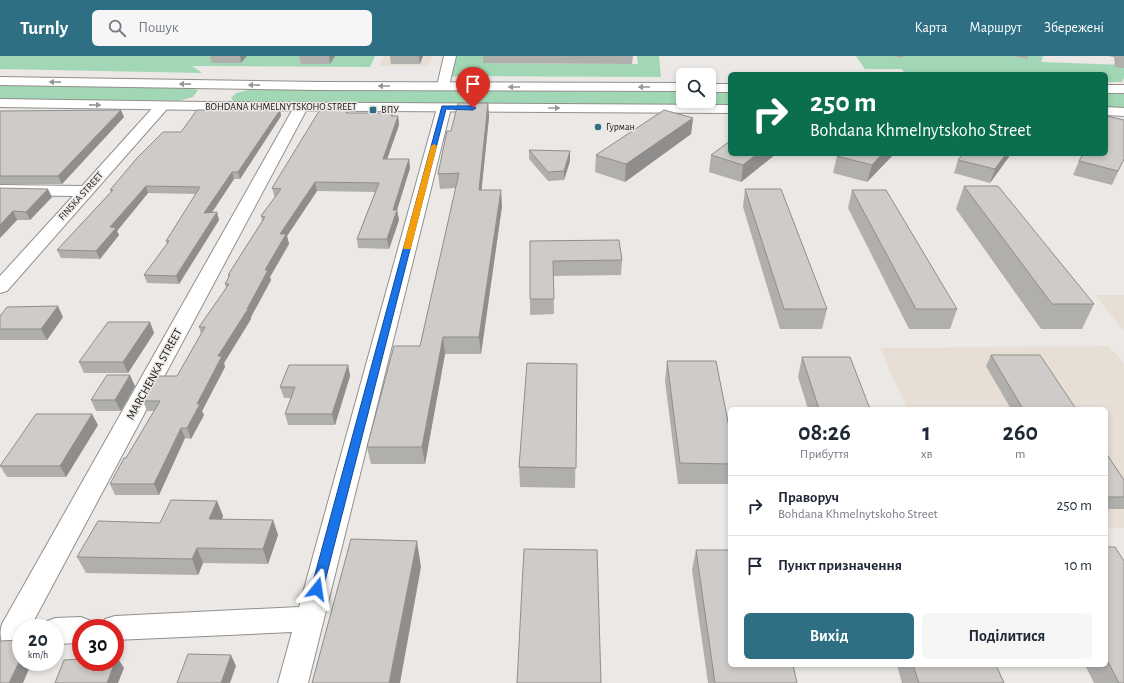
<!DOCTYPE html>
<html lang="uk">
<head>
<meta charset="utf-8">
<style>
  :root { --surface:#fff; --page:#f6f6f7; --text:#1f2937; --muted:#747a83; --line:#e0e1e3; --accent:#2f6f83 }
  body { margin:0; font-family:"Alegreya Sans",sans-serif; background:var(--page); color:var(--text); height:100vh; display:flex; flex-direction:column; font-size:15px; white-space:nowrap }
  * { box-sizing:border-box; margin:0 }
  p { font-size:13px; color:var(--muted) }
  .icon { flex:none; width:22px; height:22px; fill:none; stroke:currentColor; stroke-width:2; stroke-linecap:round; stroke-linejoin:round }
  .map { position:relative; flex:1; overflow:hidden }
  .details { position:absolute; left:728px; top:351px; width:380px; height:260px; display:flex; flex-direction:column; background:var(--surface); border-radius:6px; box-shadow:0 2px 6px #0003 }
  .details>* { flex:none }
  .guide { position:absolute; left:728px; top:16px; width:380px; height:84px; border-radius:6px; box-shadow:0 2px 6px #0003; background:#0b6e4f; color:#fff; overflow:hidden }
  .fabs { position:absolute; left:676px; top:12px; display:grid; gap:8px }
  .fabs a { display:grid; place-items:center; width:40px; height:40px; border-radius:6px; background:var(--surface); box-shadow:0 2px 6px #0003; font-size:20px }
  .speed { position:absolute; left:12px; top:563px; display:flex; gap:8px; font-size:20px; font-weight:700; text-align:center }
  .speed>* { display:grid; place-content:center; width:52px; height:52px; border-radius:50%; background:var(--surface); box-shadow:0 2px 6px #0003; line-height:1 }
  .speed small { font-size:10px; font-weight:400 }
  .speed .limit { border:6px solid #d22; background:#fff; color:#111 }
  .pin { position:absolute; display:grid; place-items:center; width:34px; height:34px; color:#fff; margin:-41px -17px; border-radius:50% 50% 50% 0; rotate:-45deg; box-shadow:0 0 4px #0007 }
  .pin .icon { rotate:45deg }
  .me { position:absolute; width:44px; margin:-22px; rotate:15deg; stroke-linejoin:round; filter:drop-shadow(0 0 3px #0008) }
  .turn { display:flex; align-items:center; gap:14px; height:84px; padding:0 16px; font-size:18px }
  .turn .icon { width:52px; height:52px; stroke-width:2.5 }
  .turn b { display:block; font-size:28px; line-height:34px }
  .eta { display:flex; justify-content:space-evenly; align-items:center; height:68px; text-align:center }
  .eta b { font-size:24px; font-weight:600; line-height:28px }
  .primary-button { display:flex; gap:8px; margin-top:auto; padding:8px 16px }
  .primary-button a { flex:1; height:46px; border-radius:6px; background:var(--accent); color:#fff; font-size:16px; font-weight:600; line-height:46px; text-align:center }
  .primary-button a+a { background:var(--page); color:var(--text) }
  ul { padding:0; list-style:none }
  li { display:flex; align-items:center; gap:12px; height:60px; padding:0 16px; border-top:1px solid var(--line) }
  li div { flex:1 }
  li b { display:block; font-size:15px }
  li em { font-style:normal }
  header { display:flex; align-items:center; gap:24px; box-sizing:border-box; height:56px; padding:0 20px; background:var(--accent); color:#fff }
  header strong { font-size:19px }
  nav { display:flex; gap:22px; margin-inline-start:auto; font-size:14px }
  .search { width:280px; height:36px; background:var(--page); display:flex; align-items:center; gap:10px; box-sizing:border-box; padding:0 14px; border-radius:6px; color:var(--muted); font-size:15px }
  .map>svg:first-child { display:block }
</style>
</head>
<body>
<header>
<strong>Turnly</strong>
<div class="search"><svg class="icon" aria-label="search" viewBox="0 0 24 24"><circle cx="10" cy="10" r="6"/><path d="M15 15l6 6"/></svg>Пошук</div>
<nav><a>Карта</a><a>Маршрут</a><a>Збережені</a></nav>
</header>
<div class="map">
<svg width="1124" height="627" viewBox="0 0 1124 627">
  <rect width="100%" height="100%" fill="#ebe8e5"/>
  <g fill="#e7dfd5">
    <path d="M384,0H433L429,10H379Z"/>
    <path d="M1095,239H1124V275Z"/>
    <path d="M1109,290L1124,308V472H1106V353H907L880,292Z"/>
  </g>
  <g fill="#a1d7b4">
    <path d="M0,0H306L301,8H330L335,0H375L370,11L192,10L202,17L0,13Z"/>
    <path d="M450,0H485L484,7L638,8L637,0H659L661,21L467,20L444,21Z"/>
    <path d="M856,0H891L901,2L904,0H1013L1027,3L1029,0H1043L1041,6L1124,9V22L1122,26H1106V18H905L902,13H865Z"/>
    <path d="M0,29L190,31L198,34L193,41L178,45L0,43Z"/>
    <path d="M253,33L683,36V45H709V36H730V49L243,47L234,46L231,42L236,37Z"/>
    <path d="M1106,37L1124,38V52H1106Z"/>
  </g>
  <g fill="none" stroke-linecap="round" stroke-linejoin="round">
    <defs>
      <g id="street">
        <path d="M444,0H456L449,30L447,33H439L437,30Z"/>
        <path d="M162,46L167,47L169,50L167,53L7,235L0,237V220L73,140L0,139V129L82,130L157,47Z"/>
        <path d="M301,47L306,48L308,51L32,568L33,572H21V589L12,590L2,586C0,580 0,574 2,568L294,51L296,48Z"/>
        <path d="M444,48L449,49L451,52L308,627H278L292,576L115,584V572H101L105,563L115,560L299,551L437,52L439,49Z"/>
        <path d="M81,561L91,565L94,572H81V587L55,588V572H42L45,566L55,562Z"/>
      </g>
      <g id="secondary">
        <path d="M0,21L318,26L683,27V35L318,34L0,29Z"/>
        <rect x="709" y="28" width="21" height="8"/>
        <rect x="1106" y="29" width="18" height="8"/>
        <path d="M0,43L205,46L730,49V57L205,54L0,51Z"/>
        <path d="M1106,51L1124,52V60L1106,59Z"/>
      </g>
    </defs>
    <use href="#street" stroke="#928f8c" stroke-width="2"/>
    <use href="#secondary" stroke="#928f8c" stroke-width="2"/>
    <use href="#street" fill="#fff" fill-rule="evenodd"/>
    <use href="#secondary" fill="#fff" fill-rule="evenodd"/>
  </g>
  <g fill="#b1afac">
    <path d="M210,0H247L241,7H212Z"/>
    <path d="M299,0H335L330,8H301Z"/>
    <path d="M390,0H423L420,8H391Z"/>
    <path d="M483,0H633L632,8L483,7Z"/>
    <path d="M891,0H904L901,2Z"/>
    <path d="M1013,0H1029L1027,3Z"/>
    <path d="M1108,0H1124V12L1115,11L1114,1Z"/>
    <path d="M488,47L489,61L481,134L502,150L481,298H445L425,408H371L367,391L420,290L456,132L440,133L438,118L451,75Z"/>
    <path d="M348,52L349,57H393V60H398L399,69L387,103H409L410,112L397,154L399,164L389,193L358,192L357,183L375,136L317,135L287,180L289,188L270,221L271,224L251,261V263L224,307L225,311L202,355L204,359L191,383L185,382L159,439H115L110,428L154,355H147L143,345L177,320L201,278L199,271L226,232L225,228L229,221L228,219L262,165L261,160L275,142L272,132Z"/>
    <path d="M280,54L281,60L240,123H234L212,156L219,164L179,228L147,227L144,219L167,188L166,185L196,138L148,137L117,175L119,179L100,203L61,202L57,194L111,136L110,134L181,76Z"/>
    <path d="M0,55L124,61L62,128H0Z"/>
    <path d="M693,62L691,78L625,126L595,116L596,99Z"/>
    <path d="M529,94L570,95V105L564,124L548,125L529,103Z"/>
    <path d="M776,98L741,126L709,116L711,99Z"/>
    <path d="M838,98H894L867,126L833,117L837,100Z"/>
    <path d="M963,98H1011L990,127L954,117L958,104Z"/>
    <path d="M1124,103L1112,129L1073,119L1079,105Z"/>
    <path d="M964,130L1094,248L1082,273H1041L956,153Z"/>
    <path d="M0,132L52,141L30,164H17L0,182Z"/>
    <path d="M745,133L827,253L822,273H780L743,151Z"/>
    <path d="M852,134L957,253L950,273H909L848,152Z"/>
    <path d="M530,185L622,204L621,219L553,220L554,258L530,259Z"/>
    <path d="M0,260L63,261L47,284H0Z"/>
    <path d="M150,266L154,277L128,317H84L79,306Z"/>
    <path d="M991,299L1076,353H1011L986,310Z"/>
    <path d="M802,301L870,353H808L798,321Z"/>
    <path d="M667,305L730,376V428H678L665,325Z"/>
    <path d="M577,308L575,432L520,431L519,411Z"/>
    <path d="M348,309L350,320L335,369H288L285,358L291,342H284L280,331Z"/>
    <path d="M135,330L121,355H96L91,344Z"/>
    <path d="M98,369L66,421H7L0,410Z"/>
    <path d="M1106,397L1124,424V453H1106Z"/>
    <path d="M217,445L223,460L222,463L273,464L278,479L268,508L203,507L198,519L86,517L77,501L160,467Z"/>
    <path d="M1106,491L1124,627H1094L1085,609H1106Z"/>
    <path d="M696,494L797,627H708L692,514Z"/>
    <path d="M897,609H996L1004,627H902Z"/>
  </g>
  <g fill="#908e8c">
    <path d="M240,0H247L241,7Z"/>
    <path d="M329,0H335L330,8Z"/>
    <path d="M419,0H423L420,8Z"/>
    <path d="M488,47L489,61L480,149L479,134Z"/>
    <path d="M121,54L124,61L62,128L58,120Z"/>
    <path d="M280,54L281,60L240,123L238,116Z"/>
    <path d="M398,60L399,69L384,112L383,103Z"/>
    <path d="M693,62L691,78L625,126L626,108Z"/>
    <path d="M570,95V105L564,124V115Z"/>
    <path d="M757,98H776L741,126L743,109Z"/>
    <path d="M882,98H894L867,126L872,109Z"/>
    <path d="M1006,98H1011L990,127L995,113Z"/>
    <path d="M409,103L410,112L397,154L399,164L389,193L387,183L393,154Z"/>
    <path d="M232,116L234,123L207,164L204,157Z"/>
    <path d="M315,126L317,135L287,180L289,188L270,221L271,224L251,261V263L224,307L225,311L202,355L204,359L191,383L187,372L218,300L247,253L265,214L280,178Z"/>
    <path d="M146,130L148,137L117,175L119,179L100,203L96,195L110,171Z"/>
    <path d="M48,133L52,141L30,164L26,156Z"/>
    <path d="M501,134L502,150L481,298L479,281Z"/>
    <path d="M13,155L17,164L0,182V169Z"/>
    <path d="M217,156L219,164L179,228L176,220Z"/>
    <path d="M58,250L63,261L47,284L41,273Z"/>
    <path d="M150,266L154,277L128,317L123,306Z"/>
    <path d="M443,281L445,298L425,408L422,391Z"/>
    <path d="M348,309L350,320L335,369L332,358Z"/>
    <path d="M130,319L135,330L121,355L115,344Z"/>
    <path d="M92,358L98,369L66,421L60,410Z"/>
    <path d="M181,372L185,382L159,439L154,428Z"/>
    <path d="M217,445L223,460L216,478L209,463Z"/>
    <path d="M273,464L278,479L268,508L263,493Z"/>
    <path d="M417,485L421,511L400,627H389Z"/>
    <path d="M197,492L203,507L198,519L192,503Z"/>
    <path d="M231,599L236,610L230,627H221Z"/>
    <path d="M117,601L124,612L118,627H107Z"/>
    <path d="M21,602V606H32L23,627H9Z"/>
  </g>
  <g fill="#cecbc8" stroke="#908e8c">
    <path d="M458,47H488L479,134H501L479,281H443L422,391H367L394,290H420L459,117L438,118L447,75H451Z"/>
    <path d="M321,52H348L346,57H393L391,60H398L383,103H409L393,154H397L387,183H357L379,127L315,126L280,178H286L265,214H268L247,253H248L218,300H222L197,348H200L187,372H181L154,428H110L124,402H126L160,345H143L156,320H177L205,271H199L229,228H225L230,219H228L265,161L261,160L281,133L272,132Z"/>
    <path d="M121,54L58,120H0V55Z"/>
    <path d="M197,54H280L238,116H232L204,157L217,156L176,220L144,219L169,185H166L200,131L146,130L110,171L116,172L96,195L57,194L113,134H110L137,102L163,76H181Z"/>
    <path d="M664,54L693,62L626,108L596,99Z"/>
    <path d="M1106,60L1124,64V103L1118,115L1079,105L1083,98H1106Z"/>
    <path d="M730,85V98H757L743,109L711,99Z"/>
    <path d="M529,94L570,95L564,115L548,116Z"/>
    <path d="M838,98H882L872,109L837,100Z"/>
    <path d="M963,98H1006L995,113L958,104Z"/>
    <path d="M964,130H998L1094,248H1052Z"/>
    <path d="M0,132L48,133L26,156L13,155L0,169Z"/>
    <path d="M745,133H781L827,253H784Z"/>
    <path d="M852,134H886L957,253H916Z"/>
    <path d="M619,184L622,204L553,205L554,243H530V185Z"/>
    <path d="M58,250L41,273H0V260L7,251Z"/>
    <path d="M108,266H150L123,306H79Z"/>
    <path d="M991,299H1040L1076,353H1023Z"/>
    <path d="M802,301H850L870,353H819Z"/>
    <path d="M667,305H716L730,376V408L680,407Z"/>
    <path d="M527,307L577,308L576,412L519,411Z"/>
    <path d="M289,309H348L332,358H285L295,331H280Z"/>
    <path d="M107,319H130L115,344H91Z"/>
    <path d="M36,358H92L60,410H0Z"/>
    <path d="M1106,397L1124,424V441H1106Z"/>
    <path d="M171,444L217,445L209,463L273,464L263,493L197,492L192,503L77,501L98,465L160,467Z"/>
    <path d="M351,483L417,485L389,627H312Z"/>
    <path d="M1106,491H1115L1124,505V627H1119L1106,602Z"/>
    <path d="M524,493L597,494L601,627H517Z"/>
    <path d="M696,494H730V609H793L797,627H715Z"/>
    <path d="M21,584V602L9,627H0V585Z"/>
    <path d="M188,598L231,599L221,627H177Z"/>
    <path d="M81,603V606H115L107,627H55L64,604Z"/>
    <path d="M913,609H996L1004,627H919Z"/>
  </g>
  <defs><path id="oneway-solid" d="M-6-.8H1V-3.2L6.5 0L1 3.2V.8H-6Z"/></defs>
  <g fill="#969695">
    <use href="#oneway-solid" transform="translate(55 26) rotate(-179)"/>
    <use href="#oneway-solid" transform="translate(185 28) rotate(-179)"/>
    <use href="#oneway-solid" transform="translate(254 29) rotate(-179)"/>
    <use href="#oneway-solid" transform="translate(384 30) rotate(-180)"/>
    <use href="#oneway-solid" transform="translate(514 31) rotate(-180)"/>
    <use href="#oneway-solid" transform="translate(644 31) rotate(-180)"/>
    <use href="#oneway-solid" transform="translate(95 49) rotate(1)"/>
    <use href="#oneway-solid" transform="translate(554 52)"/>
  </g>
  <path fill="#1a73e8" stroke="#114b97" d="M442,50H473L476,52L473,54L446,53L323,533L322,536L317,538L313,536L311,533Z"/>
  <path fill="#f59e0b" d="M434,88L437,90L411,192L410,193H404L403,192L431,90Z"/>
  <g fill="#2f6f83" stroke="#ebe8e5" stroke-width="1.5">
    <rect x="369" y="50" width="8" height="8" rx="2"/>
    <circle cx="598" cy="71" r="4"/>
  </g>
  <g text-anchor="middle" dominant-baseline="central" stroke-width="3" stroke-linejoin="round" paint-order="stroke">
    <g font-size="10" fill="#161514" stroke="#ebe8e5">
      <text x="281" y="51">BOHDANA KHMELNYTSKOHO STREET</text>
      <text transform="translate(81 140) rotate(-48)">FINSKA STREET</text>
    </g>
    <g font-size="10" fill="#161514" stroke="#ebe8e5" text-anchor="start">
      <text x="381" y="54">ВПУ</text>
      <text x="606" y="71">Гурман</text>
    </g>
    <g font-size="12" fill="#161514" stroke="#ebe8e5">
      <text transform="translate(154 318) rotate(-61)">MARCHENKA STREET</text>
    </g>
  </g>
</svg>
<div class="fabs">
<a><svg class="icon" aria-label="search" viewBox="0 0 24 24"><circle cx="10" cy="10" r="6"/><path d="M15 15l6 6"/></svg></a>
</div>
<div class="speed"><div>20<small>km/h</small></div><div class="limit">30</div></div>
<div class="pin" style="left:473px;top:52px;background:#d93025"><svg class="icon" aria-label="arrive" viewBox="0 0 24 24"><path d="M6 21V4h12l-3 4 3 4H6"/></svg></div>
<svg class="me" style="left:317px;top:533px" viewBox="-20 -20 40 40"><path d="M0-17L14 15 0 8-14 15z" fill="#1a73e8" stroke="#fff" stroke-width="4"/></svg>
<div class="guide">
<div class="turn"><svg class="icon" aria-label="right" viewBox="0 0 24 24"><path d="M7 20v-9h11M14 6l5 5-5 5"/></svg><div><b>250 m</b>Bohdana Khmelnytskoho Street</div></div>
</div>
<section class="details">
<div class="eta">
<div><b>08:26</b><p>Прибуття</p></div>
<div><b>1</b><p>хв</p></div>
<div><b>260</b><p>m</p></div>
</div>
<ul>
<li><svg class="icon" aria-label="right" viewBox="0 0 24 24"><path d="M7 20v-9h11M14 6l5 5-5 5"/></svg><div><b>Праворуч</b><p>Bohdana Khmelnytskoho Street</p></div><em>250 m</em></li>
<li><svg class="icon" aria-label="arrive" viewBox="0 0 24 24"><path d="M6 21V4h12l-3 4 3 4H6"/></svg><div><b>Пункт призначення</b></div><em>10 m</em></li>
</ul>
<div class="primary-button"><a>Вихід</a><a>Поділитися</a></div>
</section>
</div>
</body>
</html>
